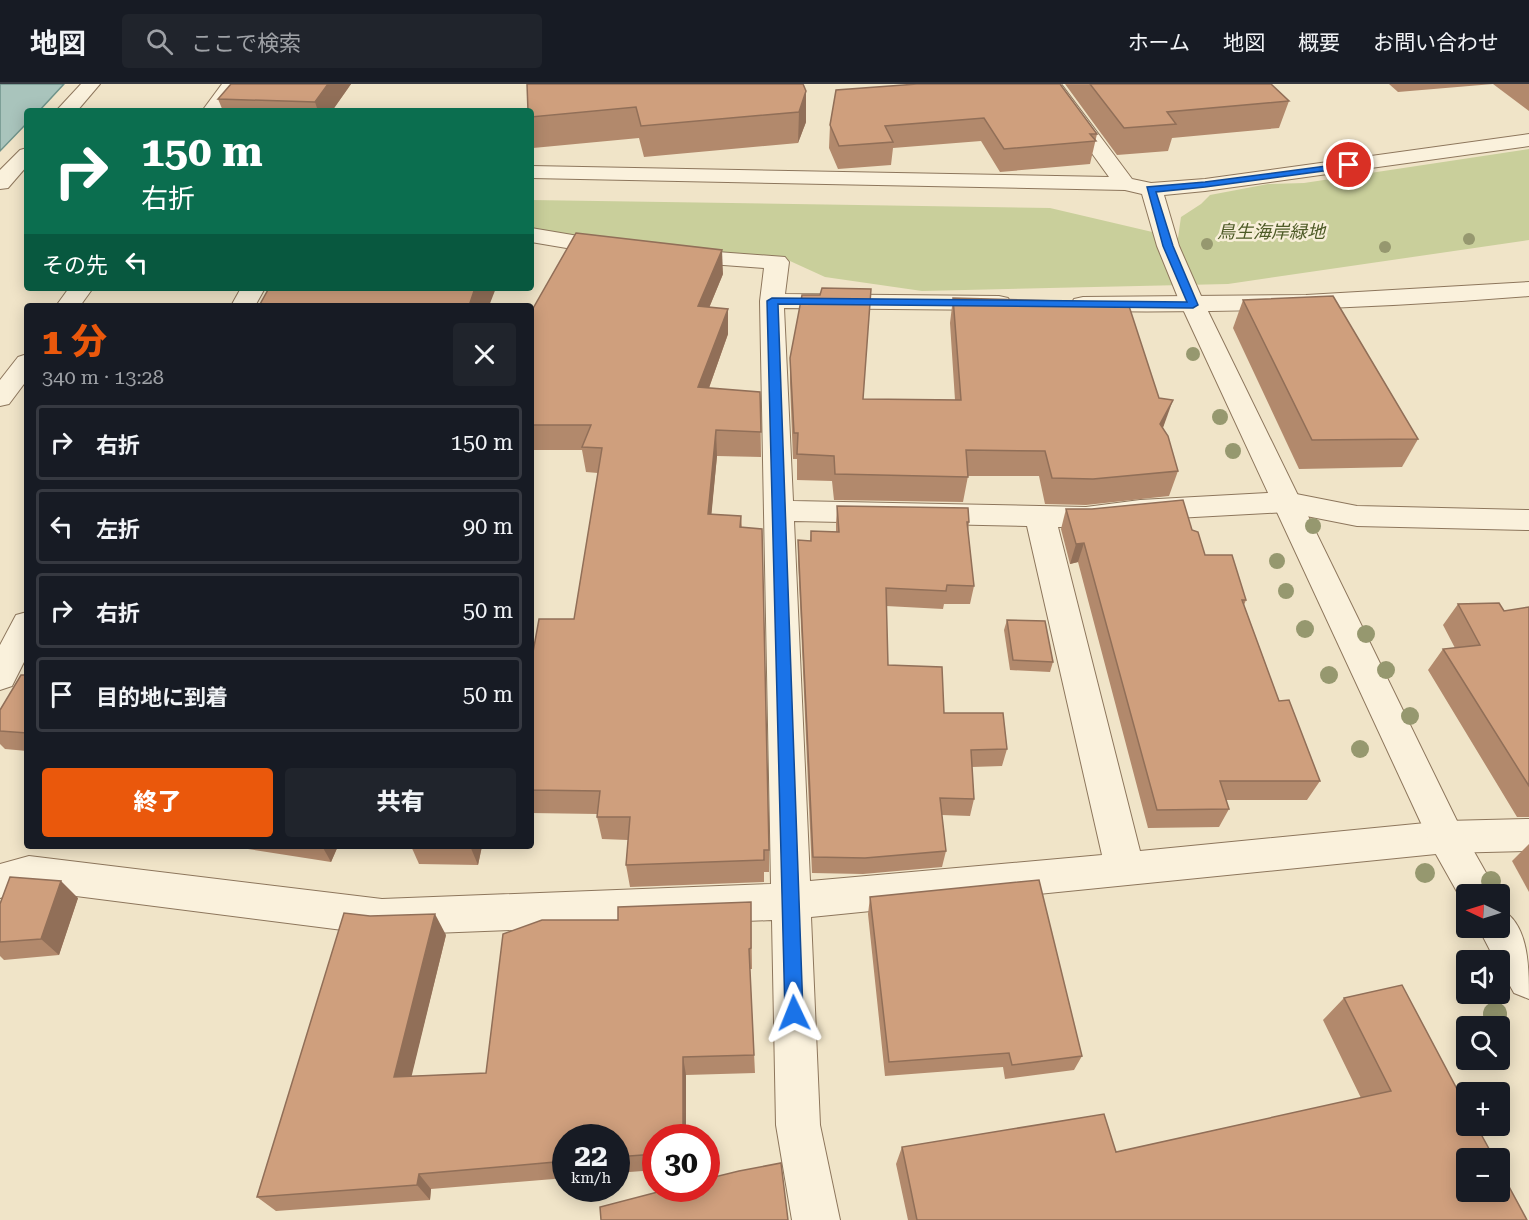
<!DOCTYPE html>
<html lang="ja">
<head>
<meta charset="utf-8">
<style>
  :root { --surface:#171b24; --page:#20242c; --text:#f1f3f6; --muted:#9ea1a6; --line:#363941; --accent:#ea580c }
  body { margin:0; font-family:"Roboto Serif","Noto Sans JP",serif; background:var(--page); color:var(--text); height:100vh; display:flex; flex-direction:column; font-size:22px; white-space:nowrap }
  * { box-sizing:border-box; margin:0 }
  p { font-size:20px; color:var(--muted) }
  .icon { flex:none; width:33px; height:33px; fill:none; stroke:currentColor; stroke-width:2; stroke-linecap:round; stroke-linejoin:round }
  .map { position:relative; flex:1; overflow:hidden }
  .side { position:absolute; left:24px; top:219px; width:510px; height:546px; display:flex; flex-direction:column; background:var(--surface); border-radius:6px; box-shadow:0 3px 15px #0003 }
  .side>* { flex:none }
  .hud { position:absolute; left:24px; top:24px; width:510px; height:183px; border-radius:6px; box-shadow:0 3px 15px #0003; background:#0b6e4f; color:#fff; overflow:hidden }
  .needle { width:39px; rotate:274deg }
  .buttons { position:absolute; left:1456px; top:800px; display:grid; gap:12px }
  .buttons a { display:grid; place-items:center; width:54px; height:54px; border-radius:6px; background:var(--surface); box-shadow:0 3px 15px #0003; font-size:30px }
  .speed { position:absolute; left:552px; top:1040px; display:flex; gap:12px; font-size:30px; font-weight:700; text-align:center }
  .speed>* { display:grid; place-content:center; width:78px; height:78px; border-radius:50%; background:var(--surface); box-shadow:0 3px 15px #0003; line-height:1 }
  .speed small { font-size:15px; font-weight:400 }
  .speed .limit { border:9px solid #d22; background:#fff; color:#111 }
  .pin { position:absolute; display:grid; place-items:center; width:51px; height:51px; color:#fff; margin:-26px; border:3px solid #fff; border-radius:50%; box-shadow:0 2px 6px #0007 }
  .me { position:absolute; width:66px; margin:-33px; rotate:358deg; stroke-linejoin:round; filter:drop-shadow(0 0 4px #0008) }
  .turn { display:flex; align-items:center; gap:21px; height:126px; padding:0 18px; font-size:27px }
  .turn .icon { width:78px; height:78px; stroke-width:2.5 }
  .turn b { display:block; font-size:42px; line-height:51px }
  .then { display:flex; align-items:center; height:57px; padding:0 18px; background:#0003; gap:12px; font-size:22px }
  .round { display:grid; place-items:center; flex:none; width:63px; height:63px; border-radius:6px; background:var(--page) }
  .headline { display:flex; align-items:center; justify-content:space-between; height:102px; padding:0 18px }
  h1 { font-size:36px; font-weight:800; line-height:45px; color:var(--accent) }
  .cta { display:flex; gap:12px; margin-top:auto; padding:12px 18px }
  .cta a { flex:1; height:69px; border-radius:6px; background:var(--accent); color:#fff; font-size:24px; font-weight:800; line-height:69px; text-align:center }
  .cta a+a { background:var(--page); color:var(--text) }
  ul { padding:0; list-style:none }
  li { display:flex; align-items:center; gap:18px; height:75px; margin:0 12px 9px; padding:0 6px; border:3px solid var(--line); border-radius:6px }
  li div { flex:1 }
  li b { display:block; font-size:22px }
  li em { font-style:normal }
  header { display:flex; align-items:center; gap:36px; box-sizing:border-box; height:84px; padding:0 30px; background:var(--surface); border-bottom:2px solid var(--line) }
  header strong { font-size:28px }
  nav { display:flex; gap:33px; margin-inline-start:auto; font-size:21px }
  .search { width:420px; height:54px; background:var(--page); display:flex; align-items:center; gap:15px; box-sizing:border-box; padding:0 21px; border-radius:6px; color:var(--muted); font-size:22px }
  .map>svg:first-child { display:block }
</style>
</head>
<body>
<header>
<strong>地図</strong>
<div class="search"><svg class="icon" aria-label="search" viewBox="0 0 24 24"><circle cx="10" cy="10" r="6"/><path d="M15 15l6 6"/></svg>ここで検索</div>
<nav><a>ホーム</a><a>地図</a><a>概要</a><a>お問い合わせ</a></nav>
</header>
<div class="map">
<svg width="1529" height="1136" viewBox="0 0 1529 1136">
  <rect width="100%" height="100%" fill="#f0e4c8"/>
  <path fill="#c9cf9b" d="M1529,65V156L1228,200L922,207L825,193L779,172L646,167L531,148V116L1050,124L1178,154L1181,133L1201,120L1210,111L1268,100L1304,99Z"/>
  <path fill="#a9c4bc" stroke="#6f938a" stroke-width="1.5" d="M0,0H64L39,27H27V39L0,67Z"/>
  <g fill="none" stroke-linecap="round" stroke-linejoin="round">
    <defs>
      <g id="minor">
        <path d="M81,0H100L77,27H56Z"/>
        <path d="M27,64V82L8,104L0,105V86L20,66Z"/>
        <path d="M531,144L614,158L622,160L626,165L622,170L614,172L531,158Z"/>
        <path d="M677,165L785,173L789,178L785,210L999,212L1008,214L1011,219L1008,224L999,226L784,224L793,417L1086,423L1140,416L1286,408L1357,422L1529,426V446L1357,442L1286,428L1140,436L1086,443H1058L1140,767L1446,737L1529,735V767L1446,769L811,833L820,1041L840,1136H792L776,1041L772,836L382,851L29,806L0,814V780L29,772L382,815L771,800L760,217L764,184L669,177L665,172L669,167ZM794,437L1027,442L1102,771L810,797Z"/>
        <path d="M1529,198V212C1380,224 1232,229 1083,227L1074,225L1071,220L1074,215L1083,213L1306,211Z"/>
        <path d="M69,204H93L80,222H56Z"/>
        <path d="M241,204H265L255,222H231Z"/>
        <path d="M27,270V296L9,320L0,322V296L18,273Z"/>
        <path d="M27,528V572L12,602L0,606V561L16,531Z"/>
      </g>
      <g id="tertiary">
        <path d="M222,0H241L222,27H202Z"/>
        <path d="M1042,0H1061L1132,95L1151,99L1205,95L1529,50V62L1205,107L1164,111L1179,162L1205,221L1459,741L1498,810H1467V823L1465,822L1433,765L1181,221L1157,162L1142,110L1125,106L531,94V82L1109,93Z"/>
        <path d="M1500,825C1529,839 1529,883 1529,915L1514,909L1500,884V876H1495L1478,843H1500Z"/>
      </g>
    </defs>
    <use href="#minor" stroke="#8d765c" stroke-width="2"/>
    <use href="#tertiary" stroke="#8d765c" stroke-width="2"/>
    <use href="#minor" fill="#faf1dc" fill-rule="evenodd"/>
    <use href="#tertiary" fill="#faf1dc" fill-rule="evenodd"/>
  </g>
  <g fill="#96986f">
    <circle cx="1469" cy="155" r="6"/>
    <circle cx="1207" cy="160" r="6"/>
    <circle cx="1385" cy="163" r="6"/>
    <circle cx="1193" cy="270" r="7"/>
    <circle cx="1220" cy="333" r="8"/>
    <circle cx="1233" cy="367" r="8"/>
    <circle cx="1313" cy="442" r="8"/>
    <circle cx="1277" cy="477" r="8"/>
    <circle cx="1286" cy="507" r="8"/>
    <circle cx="1305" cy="545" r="9"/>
    <circle cx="1366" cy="550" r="9"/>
    <circle cx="1386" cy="586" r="9"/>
    <circle cx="1329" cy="591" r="9"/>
    <circle cx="1410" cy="632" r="9"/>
    <circle cx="1360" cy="665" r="9"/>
    <circle cx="1425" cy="789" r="10"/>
    <circle cx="1491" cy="797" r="10"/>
    <circle cx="1495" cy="930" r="12"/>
  </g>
  <g fill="#b2896c">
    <path d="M231,0H351L332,27H223L218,15Z"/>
    <path d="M1065,0H1271L1289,17L1279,44L1172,54L1168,67L1117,71Z"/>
    <path d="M1389,0H1529V27L1493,0L1398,8Z"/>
    <path d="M836,6L1097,50L1090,80L1000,88L981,57L893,64L891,81L838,85L829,64L830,41Z"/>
    <path d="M806,7V38L798,59L644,73L639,54L533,64L531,53V27Z"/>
    <path d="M723,190L709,224L728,225V250L709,304L760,308L761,373L717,372L711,431L741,432L769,766V788H764V798L630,803L626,781L628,756L602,755L597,733V730L531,729V579L574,535L598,389L586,388L582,366H531V228Z"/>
    <path d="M953,214L1164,341L1163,344L1178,387L1169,412L1086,421L1045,420L1039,392H968L963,418L834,416L832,397L797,396V375H793L790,299V274L863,315L955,316L950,239Z"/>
    <path d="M1243,216L1418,355L1402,383L1299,385L1233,244Z"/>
    <path d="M837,422L969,438L968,447L974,502L970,520H944L943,525L886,522L888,581L944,629L1007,665L1002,682L972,683L974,715L970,732L942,731L946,767L942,783L863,790L812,789L798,474V456L810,457L811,447L836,448V440Z"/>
    <path d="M1066,425L1192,446L1205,471L1246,516L1244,521L1279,617L1320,697L1307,716H1226L1229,725L1219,743L1148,744L1078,478L1070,480L1061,445Z"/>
    <path d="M1458,520L1504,527L1529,523V733H1517L1428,586L1443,565L1455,564L1443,541Z"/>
    <path d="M1007,536L1053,578L1050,588L1010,586L1004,546Z"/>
    <path d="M27,591V667L5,665L0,660V626Z"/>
    <path d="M1529,760V808L1512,777Z"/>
    <path d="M229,762H338L331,778Z"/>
    <path d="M411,762H482L478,781L419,780Z"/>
    <path d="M870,813L1082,972L1074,986L1005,995L1003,983L885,992L868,830Z"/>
    <path d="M78,814L59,871L4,876L0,872V820Z"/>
    <path d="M751,818L752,885H750L755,989L686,991V1053H656V1086L616,1089V1053H566V1094L431,1105L430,1116L276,1127L257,1113L446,851L411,992L486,989L618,836Z"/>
    <path d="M1344,914L1527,1136H908L896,1080L902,1063L1116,1068L1361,1014L1323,936Z"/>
  </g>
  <g fill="#916f58">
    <path d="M328,0H351L332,27H318L315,18Z"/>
    <path d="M806,7V38L798,59L799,28Z"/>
    <path d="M722,166L723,190L699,248L698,222Z"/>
    <path d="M475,204H496L489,222H469Z"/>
    <path d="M728,225V250L700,329L698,303Z"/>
    <path d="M1173,316L1164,341L1151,365L1160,340Z"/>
    <path d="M716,346L717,372L709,456L708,430Z"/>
    <path d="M1084,459L1078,478L1070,480L1076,460Z"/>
    <path d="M322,762H338L331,778Z"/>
    <path d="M470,762H482L478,781Z"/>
    <path d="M61,797L78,814L59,871L41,855Z"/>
    <path d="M435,830L446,851L407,1011L394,993Z"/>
    <path d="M683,973L686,991V1053H683Z"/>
    <path d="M419,1090L431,1105L430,1116L417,1101Z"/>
  </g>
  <g fill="#cf9f7d" stroke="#916f58" stroke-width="1.5">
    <path d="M231,0H328L315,18L218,15Z"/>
    <path d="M527,0H803L806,7L799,28L641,42L636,23L531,33V27H528Z"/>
    <path d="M917,0H1060L1097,50H1090L1096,57L1004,65L984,34L885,42L893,58L839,62L830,41L836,6Z"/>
    <path d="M1090,0H1271L1289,17L1167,28L1176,40L1124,44Z"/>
    <path d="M576,149L722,166L698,222L728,225L698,303L760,308L761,348L716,346L708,430L741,432L740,443L762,445L769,766H764V776L626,781L630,733H597L600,707L531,706V579L539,535H574L602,364L582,363L591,341H531V228Z"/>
    <path d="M269,204H475L469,222H259Z"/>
    <path d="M822,204L871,205L863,315L961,316L953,214L1128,219L1159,314L1173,316L1160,340L1168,352L1178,387L1093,395L1052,394L1045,367L966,366L968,393L835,390L834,372L797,370L798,349H794L790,274L802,211H820Z"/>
    <path d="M1333,212L1418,355L1312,356L1243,216Z"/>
    <path d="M1183,416L1192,446L1198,448L1205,471H1232L1246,516H1242L1279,617L1289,616L1320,697H1220L1229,725L1157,726L1084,459L1076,460L1066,425H1092Z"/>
    <path d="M837,422L968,424L969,438H967L974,502L947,501L946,507L886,504L888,581L942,583L944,629H1003L1007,665L971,666L974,715L940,714L946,767L865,774L813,773L798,456L811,457V447L839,448Z"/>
    <path d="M1499,519L1504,527L1529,523V702L1443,565L1480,561L1458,520Z"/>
    <path d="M1007,536L1045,537L1053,578L1013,576Z"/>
    <path d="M21,591H27V649L0,647V626Z"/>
    <path d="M10,793L61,797L41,855L0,858V820Z"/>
    <path d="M1039,796L1082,972L1012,981L1009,969L889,978L870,813Z"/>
    <path d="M751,818V864L749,865L754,971L683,973V1053H656V1070L616,1073V1053H566V1077L419,1090L417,1101L257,1113L344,829L370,832L435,830L394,993L486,989L503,850L542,836H618V823Z"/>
    <path d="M1402,901L1467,1024V1041H1476L1494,1074H1467V1107H1500V1086L1527,1136H917L902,1063L1104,1030L1116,1068L1391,1007L1344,914Z"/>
    <path d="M781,1079L788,1136H601L600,1123L673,1104H706V1095L739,1087Z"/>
  </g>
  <path fill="#1a73e8" stroke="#114b97" stroke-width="1.5" d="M1349,79H1352V83L1205,103L1156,108L1173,162L1198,221L1193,224L778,220L803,929L800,935L794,938L788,935L785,929L767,217L772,214L1187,218L1163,162L1147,103L1205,98Z"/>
  <g text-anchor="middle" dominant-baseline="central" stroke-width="5" stroke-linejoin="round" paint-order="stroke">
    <g font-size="18" font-style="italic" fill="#4d5a26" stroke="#f7eed8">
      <text x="1271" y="147">鳥生海岸緑地</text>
    </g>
  </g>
</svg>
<div class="buttons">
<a><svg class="needle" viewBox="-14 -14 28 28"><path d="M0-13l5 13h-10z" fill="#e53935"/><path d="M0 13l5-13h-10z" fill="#9ea1a6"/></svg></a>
<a><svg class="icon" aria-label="sound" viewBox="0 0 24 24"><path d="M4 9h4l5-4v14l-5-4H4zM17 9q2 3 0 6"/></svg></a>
<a><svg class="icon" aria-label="search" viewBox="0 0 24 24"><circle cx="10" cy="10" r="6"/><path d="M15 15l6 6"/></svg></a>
<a>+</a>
<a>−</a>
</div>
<div class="speed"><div>22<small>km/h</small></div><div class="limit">30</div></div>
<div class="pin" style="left:1349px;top:81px;background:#d93025"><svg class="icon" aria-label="arrive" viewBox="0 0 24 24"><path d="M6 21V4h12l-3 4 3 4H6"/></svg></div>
<svg class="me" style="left:794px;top:929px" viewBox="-20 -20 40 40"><path d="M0-17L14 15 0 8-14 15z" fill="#1a73e8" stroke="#fff" stroke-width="4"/></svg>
<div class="hud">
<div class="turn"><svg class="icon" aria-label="right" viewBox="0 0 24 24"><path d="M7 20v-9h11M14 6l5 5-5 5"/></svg><div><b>150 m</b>右折</div></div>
<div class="then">その先<svg class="icon" aria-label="left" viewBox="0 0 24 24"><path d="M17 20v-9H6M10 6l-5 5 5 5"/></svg></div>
</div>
<section class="side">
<div class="headline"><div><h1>1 分</h1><p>340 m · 13:28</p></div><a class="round"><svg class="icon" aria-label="close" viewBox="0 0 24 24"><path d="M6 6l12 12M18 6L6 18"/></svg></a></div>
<ul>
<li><svg class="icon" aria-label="right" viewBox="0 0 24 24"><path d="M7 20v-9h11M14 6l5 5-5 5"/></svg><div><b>右折</b></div><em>150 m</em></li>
<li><svg class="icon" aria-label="left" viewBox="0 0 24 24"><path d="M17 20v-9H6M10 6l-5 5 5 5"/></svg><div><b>左折</b></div><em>90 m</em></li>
<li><svg class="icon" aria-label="right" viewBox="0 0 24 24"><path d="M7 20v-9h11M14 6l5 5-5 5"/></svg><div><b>右折</b></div><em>50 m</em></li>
<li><svg class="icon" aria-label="arrive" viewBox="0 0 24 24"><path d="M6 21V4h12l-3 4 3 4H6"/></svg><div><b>目的地に到着</b></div><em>50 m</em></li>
</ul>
<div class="cta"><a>終了</a><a>共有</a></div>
</section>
</div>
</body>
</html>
